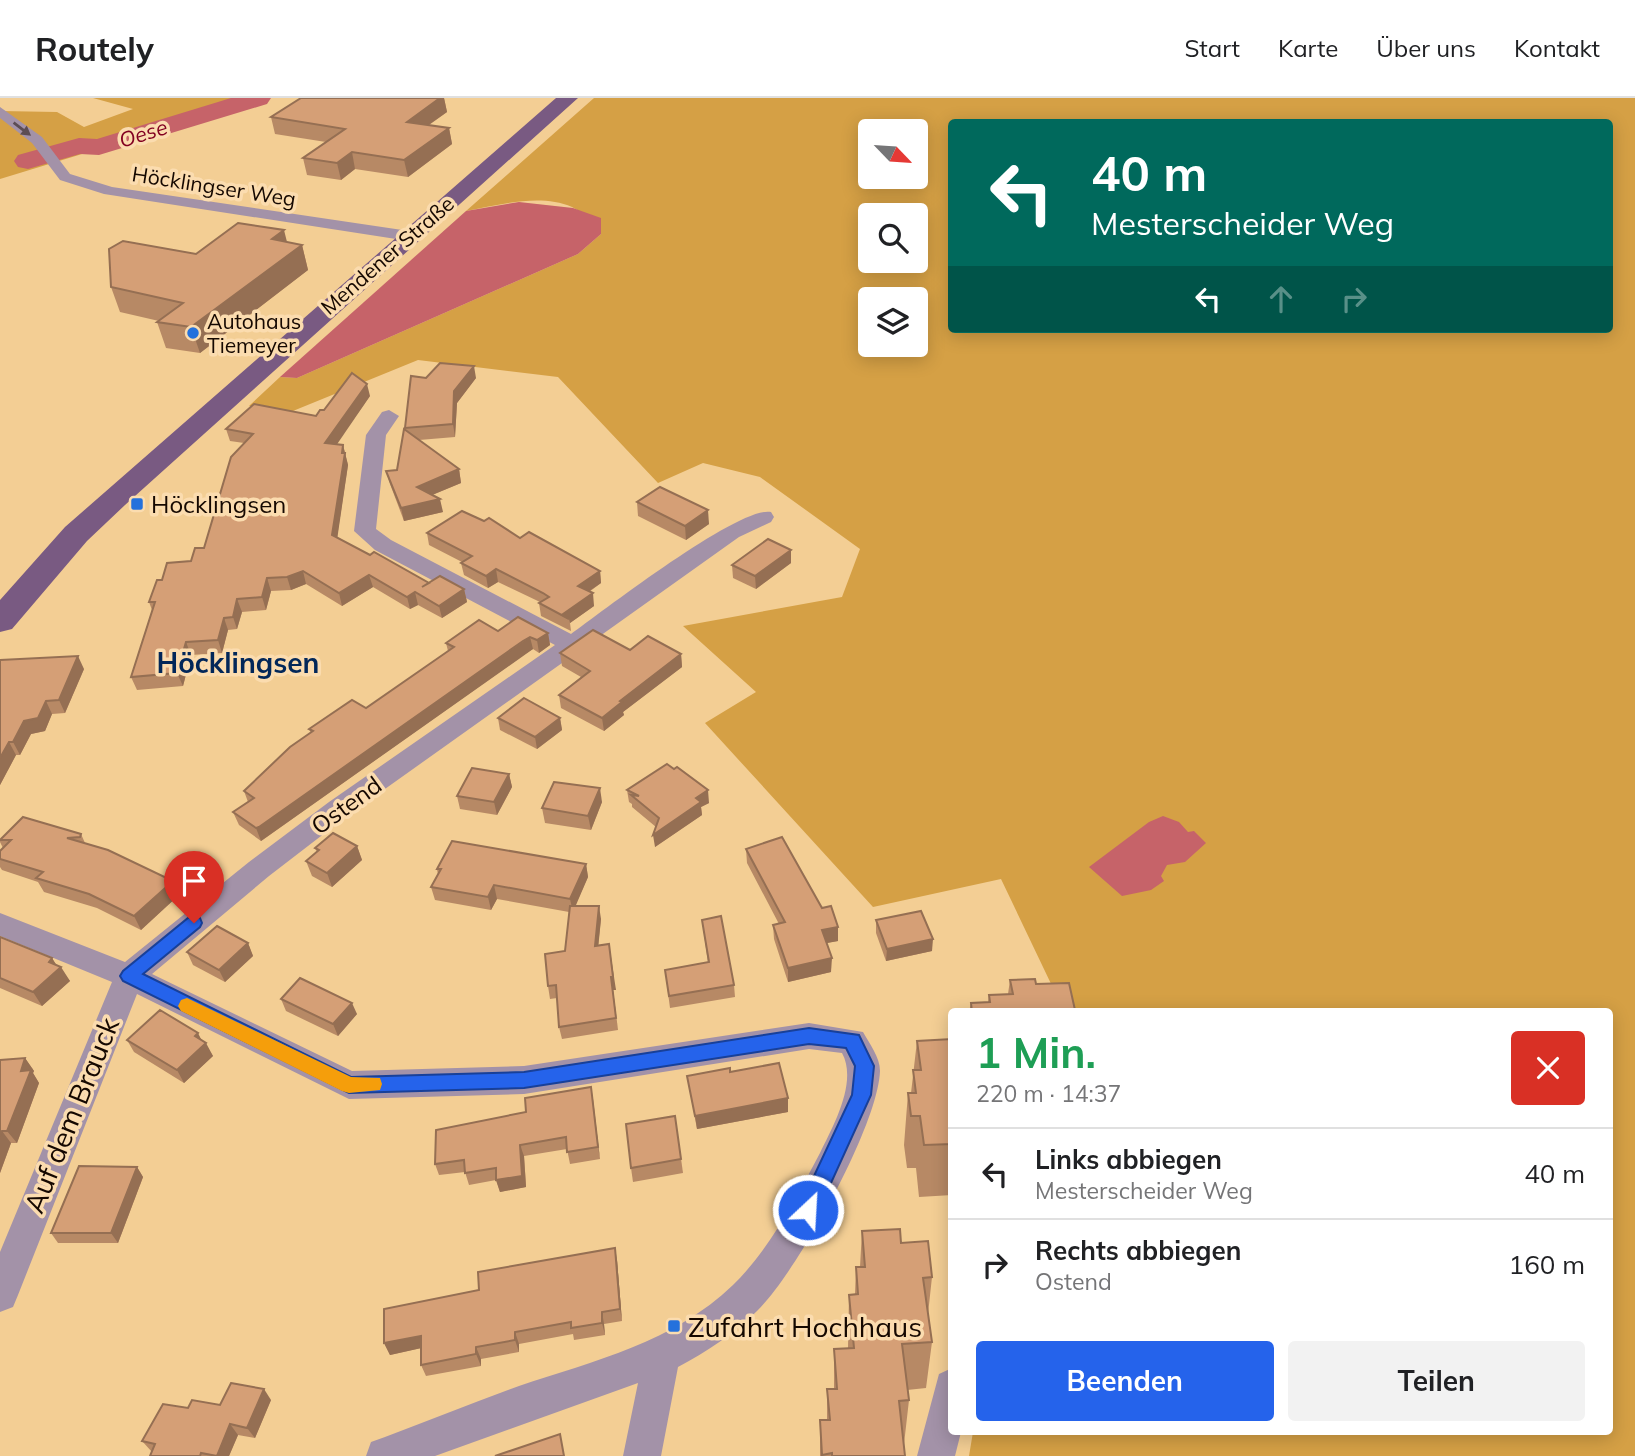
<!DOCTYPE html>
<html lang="de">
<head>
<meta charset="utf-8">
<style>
  :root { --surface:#fff; --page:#f2f2f2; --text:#202124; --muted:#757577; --line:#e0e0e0; --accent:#2563eb }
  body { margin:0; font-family:Mulish,sans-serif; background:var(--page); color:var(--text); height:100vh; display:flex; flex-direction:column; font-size:26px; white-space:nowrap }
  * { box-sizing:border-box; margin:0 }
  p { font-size:23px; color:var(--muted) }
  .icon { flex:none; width:38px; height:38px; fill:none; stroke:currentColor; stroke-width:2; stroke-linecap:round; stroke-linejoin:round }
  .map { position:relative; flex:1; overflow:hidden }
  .details { position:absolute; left:948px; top:910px; width:665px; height:427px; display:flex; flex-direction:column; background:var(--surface); border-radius:7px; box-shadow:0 4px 18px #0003 }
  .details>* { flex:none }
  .top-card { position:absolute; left:948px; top:21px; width:665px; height:214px; border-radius:7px; box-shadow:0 4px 18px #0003; background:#00695c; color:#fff; overflow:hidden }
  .needle { width:46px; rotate:115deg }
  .tools { position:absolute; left:858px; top:21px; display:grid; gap:14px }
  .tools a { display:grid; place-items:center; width:70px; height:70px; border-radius:7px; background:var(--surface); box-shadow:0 4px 18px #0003; font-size:35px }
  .pin { position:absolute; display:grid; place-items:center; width:60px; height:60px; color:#fff; margin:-72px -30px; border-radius:50% 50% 50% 0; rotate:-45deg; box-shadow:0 0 7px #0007 }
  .pin .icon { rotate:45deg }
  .me { position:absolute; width:77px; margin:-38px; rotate:25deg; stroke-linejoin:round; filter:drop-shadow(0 0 5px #0008) }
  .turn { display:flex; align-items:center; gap:24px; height:147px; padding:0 28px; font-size:32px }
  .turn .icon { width:91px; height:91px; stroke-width:2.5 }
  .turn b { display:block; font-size:49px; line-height:60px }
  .lanes { display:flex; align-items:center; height:66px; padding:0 28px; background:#0003; justify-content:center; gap:35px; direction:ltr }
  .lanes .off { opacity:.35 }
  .round { display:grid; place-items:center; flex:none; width:74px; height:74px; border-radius:7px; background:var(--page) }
  .headline { display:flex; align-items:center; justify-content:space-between; height:119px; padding:0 28px }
  h1 { font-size:42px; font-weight:700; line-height:52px; color:#1e9e55 }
  .action { display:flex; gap:14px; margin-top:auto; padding:14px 28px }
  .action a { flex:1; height:80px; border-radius:7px; background:var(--accent); color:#fff; font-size:28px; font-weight:700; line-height:80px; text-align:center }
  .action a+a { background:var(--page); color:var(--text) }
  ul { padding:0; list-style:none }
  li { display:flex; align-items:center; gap:21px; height:91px; padding:0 28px; border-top:2px solid var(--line) }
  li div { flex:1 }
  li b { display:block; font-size:26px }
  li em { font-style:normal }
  header { display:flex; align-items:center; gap:42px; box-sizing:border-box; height:98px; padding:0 35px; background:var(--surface); border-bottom:2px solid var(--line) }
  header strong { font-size:33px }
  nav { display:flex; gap:38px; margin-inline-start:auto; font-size:24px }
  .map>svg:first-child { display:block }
</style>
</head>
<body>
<header>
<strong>Routely</strong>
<nav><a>Start</a><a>Karte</a><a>Über uns</a><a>Kontakt</a></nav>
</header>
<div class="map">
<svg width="1635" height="1358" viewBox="0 0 1635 1358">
  <rect width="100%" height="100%" fill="#f3ce94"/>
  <g fill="#d5a045" fill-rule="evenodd">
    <path d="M93,0H266L0,81V13L57,14L84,29L133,11Z"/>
    <path d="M594,0H1635V1358H969L973,1334H1610V914L1064,913L1001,781L873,809L705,625L756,594L683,528L842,499L860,451L760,379L703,365L658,385L558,279L418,262L288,315L249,308L280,279L297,280L578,156L601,136C593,128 583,114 572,109C540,95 498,107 466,113ZM952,24H1610V231H952ZM870,33H915V79H870ZM870,117H915V163H870ZM870,201H915V247H870Z"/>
  </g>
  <g fill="#c66369">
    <path d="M519,104L573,110L601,120V136L578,156L297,280L280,279L466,113Z"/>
    <path d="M1163,718L1179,724L1188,734L1194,733L1206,745L1185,764L1167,767L1161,778L1164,783L1151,792L1122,798L1089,769L1149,724Z"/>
  </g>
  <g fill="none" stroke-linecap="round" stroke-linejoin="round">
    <path fill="#c66369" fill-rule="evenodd" d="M231,0H271L267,6L99,57L80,56L28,71L18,69L14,63L18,57L79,40L97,41Z"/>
    <g fill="#a392a8" fill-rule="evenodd">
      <path d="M0,9L42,39L70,76L112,89L409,133L417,138L409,143L104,96L60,82L32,45L0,20Z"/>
      <path d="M389,312L399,318L386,337L376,431L391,442L571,536C603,513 740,407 771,414L774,419L771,424L739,439L347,718L269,778L152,876L352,973L524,968L809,925L863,934C869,945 880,959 880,973C878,1028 797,1174 757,1213C734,1236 706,1254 678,1269L661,1358H623L638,1285L435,1358H366L371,1344L385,1339C430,1322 474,1304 519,1288C594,1263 674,1244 733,1187C770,1151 796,1100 820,1055C833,1028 858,984 842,955L809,951L524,996L349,1001L137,896L18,1197L13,1209L0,1214V1154L112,884L0,838V815L125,864L249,764L329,704L555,547L375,452L354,433L366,337L382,314Z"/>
      <path d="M952,1270V1334H961L955,1358H917L939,1276Z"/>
    </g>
    <path fill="#795a82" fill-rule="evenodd" d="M556,0H578L125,407L87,443L12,531L0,534V502L65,429Z"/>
  </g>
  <g fill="#b78965">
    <path d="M301,0H444L447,14L429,27L449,30L452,46L408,79L355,71L341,82L307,77L303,60L326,44L275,36L271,19Z"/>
    <path d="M287,144L302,147L308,172L200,255L166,250L157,224L159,223L120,214L111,189L196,156Z"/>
    <path d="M426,280H476L457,305L455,339L419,342L459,371L461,385L432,397L443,414L404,423L390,386L386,373L397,372L405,330Z"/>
    <path d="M370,298L336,346L343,347L348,367L337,439L370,457L429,485L464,491L467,504L442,520L418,507L410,511L373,489L342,508L306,486L291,492L271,493L266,512L242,514L237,531L228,532L222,555L191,557L183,588L137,592L131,579L152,512L149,504L162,482L191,463L204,450L244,345L230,343L226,331L316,318L324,312Z"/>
    <path d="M637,404L709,426L686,442L638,418Z"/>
    <path d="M427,435L520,440L600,473L601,485L589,494L594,508L570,525L571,533L541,518L539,505L540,504L498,484L488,490L464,477L461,465L462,464L429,447Z"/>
    <path d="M791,452V465L756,491L733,480L732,467Z"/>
    <path d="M498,533L548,535L550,547L539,555L533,551L525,556L264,741L261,743L239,727L233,714L248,704L244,693L311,635L309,631L366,610L448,553L446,545Z"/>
    <path d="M630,552L681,556L682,569L623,614L624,617L604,633L561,610L559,597L581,579L562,568L560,555Z"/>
    <path d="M0,562L84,571L65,615L52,616L45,633L31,636L20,657H16L0,687Z"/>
    <path d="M498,620H560L562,632L537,651L500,632Z"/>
    <path d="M509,676L512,689L497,717L460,711L457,698Z"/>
    <path d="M627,692L709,705L701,709L702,717L655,749L656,729L632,709V706L629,704Z"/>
    <path d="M602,704L591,732L545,725L542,710Z"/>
    <path d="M81,736L85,745L173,783L180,796L141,832L97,810L44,794L38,784L2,772L0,769V753L3,750L0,744V742Z"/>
    <path d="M357,748L362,762L332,789L312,778L306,763L317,754L315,750Z"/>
    <path d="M746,751L838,843L826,845L831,874L788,884L774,841L773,827L779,826L747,765Z"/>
    <path d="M586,766L588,779L575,808L601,821L598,848L616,892H613L618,932L562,941L559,929L557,900L550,901L548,888L565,853L569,814L497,801L491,812L435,802L431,789L438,777L437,771Z"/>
    <path d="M702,822L734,887L735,899L670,910L665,872L708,865Z"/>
    <path d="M876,822L932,853L886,863L876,835Z"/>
    <path d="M0,839L52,860L56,867L70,883L42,908L0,890Z"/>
    <path d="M248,845L253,858L225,884L193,867L187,854Z"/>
    <path d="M1010,882L1036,886L1075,912V914H969L971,905L988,904L989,897L1008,896Z"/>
    <path d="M281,901L357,916L338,938L286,913Z"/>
    <path d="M952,941V1097L919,1099L916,1070H907L904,1047L908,995H911L917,943Z"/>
    <path d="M127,942H202L213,958L184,985L134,954Z"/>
    <path d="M25,960L34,973L33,975L39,985L17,1045H11L0,1075V962Z"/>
    <path d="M730,974L788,1000V1014L697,1031L687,978Z"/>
    <path d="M591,989L600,1061L570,1066L567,1051L524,1058L526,1089L500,1094L496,1082L469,1087L465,1074L439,1077L435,1066L526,1014Z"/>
    <path d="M675,1018L683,1075L633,1084L631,1070Z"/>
    <path d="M137,1069L143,1079L118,1145H58L51,1135Z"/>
    <path d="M862,1133L901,1145L932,1179L928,1216L932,1244L926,1290L907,1292L909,1302L904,1346L905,1358H820V1322H827V1291H834V1251L848,1250L849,1197L855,1196L856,1169H860Z"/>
    <path d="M617,1162L622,1223L604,1226L605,1237L574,1242L573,1236L519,1246V1254L481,1261V1268L426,1278L421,1267V1250L390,1257L384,1245L479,1192Z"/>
    <path d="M271,1302L255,1340L238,1337L229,1358H150L152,1354L142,1343L188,1310Z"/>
  </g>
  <g fill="#956f53">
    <path d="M440,0H444L447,14L410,40L407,24Z"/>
    <path d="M449,30L452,46L408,79L404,62Z"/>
    <path d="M352,54L355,71L341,82L337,65Z"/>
    <path d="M284,132L290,156L302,147L308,172L200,255L191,229L272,141Z"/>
    <path d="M474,268L476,280L457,305L455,339L453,326L454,293Z"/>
    <path d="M367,286L370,298L329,358L325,345Z"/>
    <path d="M343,347L348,367L336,449L332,437Z"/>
    <path d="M459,371L461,385L420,402L417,389Z"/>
    <path d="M440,401L443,414L404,423L401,410Z"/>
    <path d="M708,412L709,426L686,442L685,428Z"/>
    <path d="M791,452V465L756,491L755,478Z"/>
    <path d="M496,471L498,484L488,490L486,478Z"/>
    <path d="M303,473L306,486L291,492L287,479Z"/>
    <path d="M600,473L601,485L579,500L578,488Z"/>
    <path d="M369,477L373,489L342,508L339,495Z"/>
    <path d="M267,480L271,493L266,512L262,499Z"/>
    <path d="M464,491L467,504L442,520L439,508Z"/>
    <path d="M415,494L418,507L410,511L407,499Z"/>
    <path d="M593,495L594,508L570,525L569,521L563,516Z"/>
    <path d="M237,501L242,514L237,531L233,519Z"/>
    <path d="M224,520L228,532L222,555L218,542Z"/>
    <path d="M548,535L550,547L539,555L537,542Z"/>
    <path d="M530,539L533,551L261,743L256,730Z"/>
    <path d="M186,544L191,557L183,588L177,575Z"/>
    <path d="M681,556L682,569L623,614L624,617L604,633L602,620L620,603Z"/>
    <path d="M78,558L84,571L65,615L59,602Z"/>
    <path d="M46,603L52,616L45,633L31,636L20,657L13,644L24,623Z"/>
    <path d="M560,620L562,632L537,651L535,639Z"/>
    <path d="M9,644L16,657L0,687V660Z"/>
    <path d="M509,676L512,689L497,717L494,704Z"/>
    <path d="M600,690L602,704L591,732L588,718Z"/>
    <path d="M708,692L709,705L701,709L702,717L655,749L653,737L696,700Z"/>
    <path d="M357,748L362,762L332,789L327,775Z"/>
    <path d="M586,766L588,779L573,814L570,801Z"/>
    <path d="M173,783L180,796L141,832L134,818Z"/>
    <path d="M494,787L497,801L491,812L488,799Z"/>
    <path d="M599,808L601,821L597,861L595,848Z"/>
    <path d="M838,829V843L822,846V832Z"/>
    <path d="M933,841L932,853L886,863L887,851Z"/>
    <path d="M248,845L253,858L225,884L219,872Z"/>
    <path d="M609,846L616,892H613L618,932L611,879Z"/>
    <path d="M52,860L59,871L61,869L70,883L42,908L33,894L49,864Z"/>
    <path d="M832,860L831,874L788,884V870Z"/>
    <path d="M352,905L357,916L338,938L333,926Z"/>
    <path d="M198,935L204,947L206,945L213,958L184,985L177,972L195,938Z"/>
    <path d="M25,960L34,973L33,975L39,985L17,1045L7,1033L21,973Z"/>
    <path d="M591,989L593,1001L600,1061L598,1049Z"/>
    <path d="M788,1000V1014L697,1031L695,1018Z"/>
    <path d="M2,1033L11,1045L0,1075V1038Z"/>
    <path d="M520,1047L524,1058L526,1089L500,1094L496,1082Z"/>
    <path d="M137,1069L143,1079L118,1145L111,1135Z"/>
    <path d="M615,1150L617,1162L622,1223L620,1211Z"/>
    <path d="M602,1214L604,1226L605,1237L602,1225Z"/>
    <path d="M515,1234L519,1246V1254L515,1242Z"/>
    <path d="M421,1238L426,1249L390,1257L384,1245Z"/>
    <path d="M476,1249L481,1261V1268L476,1256Z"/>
    <path d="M264,1291L271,1302L255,1340L247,1330Z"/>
    <path d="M230,1326L238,1337L229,1358H217Z"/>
  </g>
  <g fill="#d59f76" stroke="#956f53" stroke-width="2">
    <path d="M301,0H440L407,24L449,30L404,62L352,54L337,65L303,60L345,31L271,19Z"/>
    <path d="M238,125L284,132L272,141L302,147L191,229L157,224L183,205L111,189L109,151L123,143L196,156Z"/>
    <path d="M440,265L474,268L454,293L453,326L405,330L411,278L426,280Z"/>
    <path d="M352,275L367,286L325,345L343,347L342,355H345L332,437L370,457L374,454L429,485L422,489L440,478L464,491L439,508L415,494L407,499L369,477L339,495L303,473L287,479L267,480L262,499L237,501L233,519L224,520L218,542L186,544L177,575L131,579L155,504H149L157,482H162L167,465L191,463L195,450H204L231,359L253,336L226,331L254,306L316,318L320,312H324Z"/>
    <path d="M404,331L459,371L417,389L440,401L401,410L386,373L397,372Z"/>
    <path d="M660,389L708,412L685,428L637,404Z"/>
    <path d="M462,413L484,423L489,420L520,440L529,434L600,473L578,488L593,495L563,516L569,521L539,505L549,499L543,495L496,471L486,478L461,465L472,458L427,435Z"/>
    <path d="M768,441L791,452L755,478L732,467Z"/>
    <path d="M518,519L548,535L537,542L530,539L523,543L259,729L256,730L233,714L254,700L244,693L290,649L313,633L309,631L352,602L366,610L454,549L446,545L479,522L498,533Z"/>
    <path d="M593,532L630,552L648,538L681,556L620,603L622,604L602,620L559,597L590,573L560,555Z"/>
    <path d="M78,558L59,602L46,603L38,620L24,623L13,644H9L0,660V562Z"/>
    <path d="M524,600L560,620L535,639L498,620Z"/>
    <path d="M667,666L674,671L677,669L708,692L696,700L701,704L653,737L659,720L631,697L639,698L627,692Z"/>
    <path d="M472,670L509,676L494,704L457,698Z"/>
    <path d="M554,684L600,690L588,718L542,710Z"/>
    <path d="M23,719L81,736L80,739L67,740L108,752L173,783L134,818L89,796L36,780L43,774L0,761V753L11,742H0Z"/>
    <path d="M333,735L357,748L327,775L306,763L319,752L315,750Z"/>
    <path d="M782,739L822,810L831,808L838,829L822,832L832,860L788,870L773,827L785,824L746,751Z"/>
    <path d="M452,743L586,766L570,801L494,787L488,799L431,789L441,771H437Z"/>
    <path d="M570,808H599L595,848L609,846L613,879H611L616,920L559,929L556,887L548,888L545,856L565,853Z"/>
    <path d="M921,813L933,841L887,851L876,822Z"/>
    <path d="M721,818L734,887L669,898L665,872L709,864L702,822Z"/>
    <path d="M217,828L248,845L219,872L187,854Z"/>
    <path d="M0,839L52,860L49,864L61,869L33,894L0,880Z"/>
    <path d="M300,880L352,905L333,926L281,901Z"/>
    <path d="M1035,881L1036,886L1069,885L1075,912H1063V914H972L971,905L990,904L989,897L1013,896L1010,882Z"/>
    <path d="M160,912L198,935L195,938L206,945L177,972L127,942Z"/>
    <path d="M952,941V1046L924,1047L920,1018H911L908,995H916L913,972H921L917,943Z"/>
    <path d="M25,960L21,973L31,972L7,1033H2L0,1038V962Z"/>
    <path d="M779,965L788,1000L695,1018L687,978L730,970V974Z"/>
    <path d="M591,989L598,1049L567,1054L566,1039L520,1047L522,1078L496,1082V1070L465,1075L464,1062L435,1066L436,1032L526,1014L525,1000Z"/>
    <path d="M675,1018L681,1061L631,1070L626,1026Z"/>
    <path d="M79,1068L137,1069L111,1135H51Z"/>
    <path d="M900,1131L901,1145L928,1143L932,1179L923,1180L932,1244L902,1246L909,1302L899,1303L905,1358H832V1355L822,1357L820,1322H830L827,1291H837L834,1251L854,1250L849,1197L858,1196L856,1169H865L862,1133Z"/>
    <path d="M615,1150L620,1211L602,1214V1225L571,1230V1224L515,1234V1242L476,1249V1256L421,1267V1238L384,1245V1211L479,1192L478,1174Z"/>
    <path d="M231,1285L264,1291L247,1330L230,1326L217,1358L201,1355L200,1358H150L155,1346L142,1343L163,1306L188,1310L192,1302L220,1307Z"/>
    <path d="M560,1336L564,1358H495Z"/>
  </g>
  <defs><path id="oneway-solid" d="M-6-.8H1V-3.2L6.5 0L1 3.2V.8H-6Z" transform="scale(1.75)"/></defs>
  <use fill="#5c4d54" href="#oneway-solid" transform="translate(22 31) rotate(37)"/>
  <path fill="#2563eb" stroke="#184099" stroke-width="2" d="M194,818L200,820L202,825L200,829L143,876L351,979L524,974L809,930L859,937L874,968L871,997L816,1118L808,1121L801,1118L798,1112L852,997L855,968L846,950L809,946L524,990L349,995L123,883L120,878L123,873L188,820Z"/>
  <path fill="#f59e0b" d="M187,900L351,979L380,980L382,986L380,992L349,995L342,993L181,913L178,908L181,902Z"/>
  <g fill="#2471dc" stroke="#fbdcaf" stroke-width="2.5">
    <circle cx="193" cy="235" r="7"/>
    <rect x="130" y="399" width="14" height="14" rx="3.5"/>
    <rect x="667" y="1221" width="14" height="14" rx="3.5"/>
  </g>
  <g text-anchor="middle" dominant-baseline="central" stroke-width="7" stroke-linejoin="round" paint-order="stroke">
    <g font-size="21" font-style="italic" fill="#820021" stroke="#fbdcaf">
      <text transform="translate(143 35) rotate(-17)">Oese</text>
    </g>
    <g font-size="21" fill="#150800" stroke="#fbdcaf">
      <text transform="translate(214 88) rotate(9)">Höcklingser Weg</text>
      <text transform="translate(387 157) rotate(-41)">Mendener Straße</text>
    </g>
    <g font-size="21" fill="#150800" stroke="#fbdcaf" text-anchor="start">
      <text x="207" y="223">Autohaus<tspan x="207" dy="24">Tiemeyer</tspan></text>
    </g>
    <g font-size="24" fill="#150800" stroke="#fbdcaf" text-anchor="start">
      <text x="151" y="406">Höcklingsen</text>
    </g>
    <g font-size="24" fill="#150800" stroke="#fbdcaf">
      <text transform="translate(346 707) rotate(-36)">Ostend</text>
    </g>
    <g font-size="28" font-weight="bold" fill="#022759" stroke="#fbdcaf">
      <text x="238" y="564">Höcklingsen</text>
    </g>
    <g font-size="28" fill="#150800" stroke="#fbdcaf">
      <text transform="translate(71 1017) rotate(-68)">Auf dem Brauck</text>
    </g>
    <g font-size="28" fill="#150800" stroke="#fbdcaf" text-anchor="start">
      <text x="688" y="1228">Zufahrt Hochhaus</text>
    </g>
  </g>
</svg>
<div class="tools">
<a><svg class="needle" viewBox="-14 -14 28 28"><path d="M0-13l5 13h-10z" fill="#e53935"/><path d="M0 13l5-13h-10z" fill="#757577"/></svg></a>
<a><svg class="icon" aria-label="search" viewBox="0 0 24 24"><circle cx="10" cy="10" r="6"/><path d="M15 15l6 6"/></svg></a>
<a><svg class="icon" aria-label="layers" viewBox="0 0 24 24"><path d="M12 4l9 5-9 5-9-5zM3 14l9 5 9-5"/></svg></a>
</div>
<div class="pin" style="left:194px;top:825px;background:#d93025"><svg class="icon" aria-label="arrive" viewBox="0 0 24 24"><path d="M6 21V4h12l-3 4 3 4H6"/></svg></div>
<svg class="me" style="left:808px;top:1112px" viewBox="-20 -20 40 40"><circle r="17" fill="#2563eb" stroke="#fff" stroke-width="3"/><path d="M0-11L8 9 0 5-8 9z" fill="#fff"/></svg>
<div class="top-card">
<div class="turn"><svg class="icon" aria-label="left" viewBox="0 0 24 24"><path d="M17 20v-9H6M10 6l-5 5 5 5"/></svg><div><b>40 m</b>Mesterscheider Weg</div></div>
<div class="lanes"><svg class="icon" aria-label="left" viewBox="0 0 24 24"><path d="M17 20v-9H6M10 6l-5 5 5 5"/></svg><svg class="icon off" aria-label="ahead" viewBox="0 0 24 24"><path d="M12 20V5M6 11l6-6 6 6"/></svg><svg class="icon off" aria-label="right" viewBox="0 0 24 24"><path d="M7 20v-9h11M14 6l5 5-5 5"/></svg></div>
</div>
<section class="details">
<div class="headline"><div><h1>1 Min.</h1><p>220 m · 14:37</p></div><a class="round" style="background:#d93025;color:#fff"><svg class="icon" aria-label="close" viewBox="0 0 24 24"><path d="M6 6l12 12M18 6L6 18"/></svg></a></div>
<ul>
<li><svg class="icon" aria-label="left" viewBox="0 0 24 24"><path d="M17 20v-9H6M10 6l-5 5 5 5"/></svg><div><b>Links abbiegen</b><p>Mesterscheider Weg</p></div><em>40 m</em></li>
<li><svg class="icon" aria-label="right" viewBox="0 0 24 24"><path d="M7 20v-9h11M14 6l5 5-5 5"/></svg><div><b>Rechts abbiegen</b><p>Ostend</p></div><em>160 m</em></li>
</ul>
<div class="action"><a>Beenden</a><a>Teilen</a></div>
</section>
</div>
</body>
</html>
